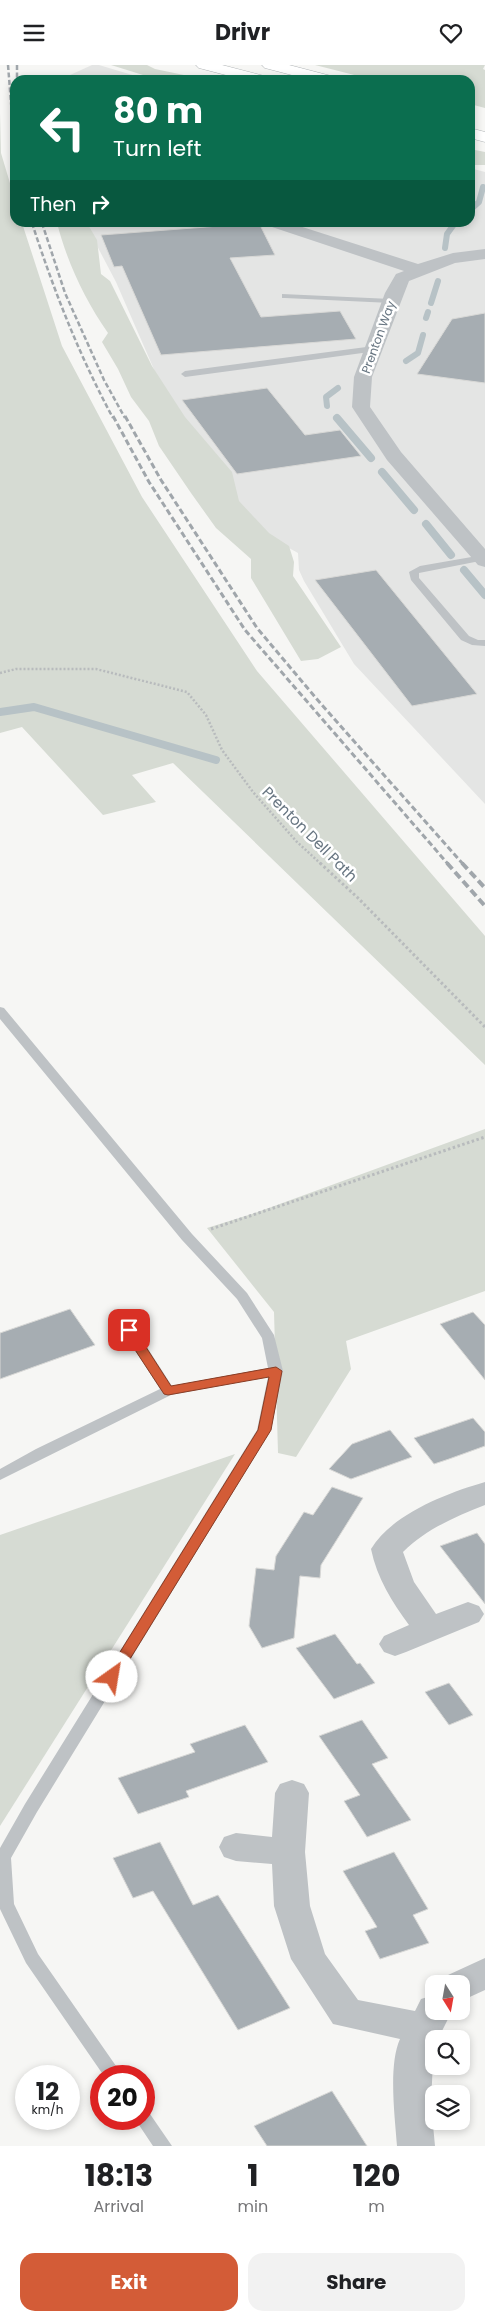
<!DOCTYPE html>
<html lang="en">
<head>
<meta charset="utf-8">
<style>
  :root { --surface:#fff; --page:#f2f2f2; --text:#202124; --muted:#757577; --accent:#d35c37 }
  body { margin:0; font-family:Poppins,sans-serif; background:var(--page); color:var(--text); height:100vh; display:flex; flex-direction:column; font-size:19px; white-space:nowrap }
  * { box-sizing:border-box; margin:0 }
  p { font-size:16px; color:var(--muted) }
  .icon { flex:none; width:28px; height:28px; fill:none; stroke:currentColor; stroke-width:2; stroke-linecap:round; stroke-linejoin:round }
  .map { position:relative; height:2081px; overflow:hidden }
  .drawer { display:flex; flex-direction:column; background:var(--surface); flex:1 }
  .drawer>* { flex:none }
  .top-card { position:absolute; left:10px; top:10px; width:465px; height:152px; border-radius:15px; box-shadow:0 2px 8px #0003; background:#0b6e4f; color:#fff; overflow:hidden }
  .needle { width:32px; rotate:169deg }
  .controls { position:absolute; left:425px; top:1910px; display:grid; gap:10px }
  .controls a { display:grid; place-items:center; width:45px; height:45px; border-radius:10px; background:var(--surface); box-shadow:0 2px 8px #0003; font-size:25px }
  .speed { position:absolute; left:15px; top:2000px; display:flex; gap:10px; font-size:25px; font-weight:700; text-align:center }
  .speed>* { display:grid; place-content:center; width:65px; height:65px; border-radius:50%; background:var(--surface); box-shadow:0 2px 8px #0003; line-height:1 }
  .speed small { font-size:12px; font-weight:400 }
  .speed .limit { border:8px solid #d22; background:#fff; color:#111 }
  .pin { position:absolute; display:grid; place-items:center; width:42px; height:42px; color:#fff; margin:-21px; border-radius:10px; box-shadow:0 2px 8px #0006 }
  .me { position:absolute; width:55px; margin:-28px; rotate:32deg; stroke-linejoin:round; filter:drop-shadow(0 0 4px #0008) }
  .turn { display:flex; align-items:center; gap:18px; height:105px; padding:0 20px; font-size:22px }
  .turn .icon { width:65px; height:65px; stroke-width:2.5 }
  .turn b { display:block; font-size:35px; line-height:42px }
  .then { display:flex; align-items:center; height:48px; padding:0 20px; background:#0003; gap:10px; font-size:19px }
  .eta { display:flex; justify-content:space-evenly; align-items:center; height:85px; text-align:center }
  .eta b { font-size:30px; font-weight:700; line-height:35px }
  .cta { display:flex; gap:10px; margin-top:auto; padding:10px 20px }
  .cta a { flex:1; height:58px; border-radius:15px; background:var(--accent); color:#fff; font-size:20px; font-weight:700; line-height:58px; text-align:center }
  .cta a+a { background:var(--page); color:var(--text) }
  header { display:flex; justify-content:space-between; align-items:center; height:65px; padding:0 20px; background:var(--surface); font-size:22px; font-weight:700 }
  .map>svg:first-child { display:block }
</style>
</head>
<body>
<header><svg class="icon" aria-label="menu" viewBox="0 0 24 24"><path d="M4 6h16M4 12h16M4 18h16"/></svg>Drivr<svg class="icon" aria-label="heart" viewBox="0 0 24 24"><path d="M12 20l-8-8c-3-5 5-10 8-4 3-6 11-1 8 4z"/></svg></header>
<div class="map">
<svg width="485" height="2081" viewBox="0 0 485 2081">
  <rect width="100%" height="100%" fill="#f6f6f4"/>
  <g fill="#e4e5e4">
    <path d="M92,0H99L149,15H59Z"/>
    <path d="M470,103L485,107V739L354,599L304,516L299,505L298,488L227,449L166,332L116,217L85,158H470Z"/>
  </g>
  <g fill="#d6dbd3">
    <path d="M111,0H147L155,4L208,15H159Z"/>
    <path d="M315,0H485L483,4L485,5V43L470,39V15H374Z"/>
    <path d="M0,48L1,88L15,135V158H22L62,281L142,432L257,606L485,871V1000L173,698L132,710L156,737L103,750L22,662L0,668Z"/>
    <path d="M470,84L485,87V100H472L470,110Z"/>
    <path d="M57,158H87L97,175L101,209L110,216L152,301L185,352L232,407L239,436L269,468L289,481L294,497L293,511L341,582L318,594L301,596L251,513V494L216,463L191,428L159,381L149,356L131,332L118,304L102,277L108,268C85,235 67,197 57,158Z"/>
    <path d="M485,1064V1226L346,1276L351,1304L296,1392L278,1388L274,1247L207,1163L255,1148Z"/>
    <path d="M235,1389L0,1761V1470Z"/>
  </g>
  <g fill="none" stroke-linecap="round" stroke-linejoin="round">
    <g stroke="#b7c2c6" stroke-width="6">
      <path d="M470,145L479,137L483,122"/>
      <path d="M445,183L447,169L455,158"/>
      <path d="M431,238L438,216"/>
      <path d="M426,253L428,247"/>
      <path d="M406,296L418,288L423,270"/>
      <path d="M327,341L326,332L338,323"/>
    </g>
    <g stroke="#b7c2c6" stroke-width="8">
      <path d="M337,353L371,393"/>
      <path d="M382,407L414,445"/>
      <path d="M426,459L451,490"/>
      <path d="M464,505L485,530"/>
      <path d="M0,647L34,642L216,695"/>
    </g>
  </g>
  <g fill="#a6adb2" stroke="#d8d8d6">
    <path d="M259,158L275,190L230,193L261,252L340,246L356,274L161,290L122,201L114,202L101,170Z"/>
    <path d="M485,248V318L417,309L452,254Z"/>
    <path d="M267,323L305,370L340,365L361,391L237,409L182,335Z"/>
    <path d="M376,505L477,629L412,641L315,515Z"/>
    <path d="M70,1244L95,1280L0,1314V1268Z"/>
    <path d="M473,1247L485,1260V1315L440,1259Z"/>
    <path d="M473,1353L485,1367V1381L449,1394L434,1399L414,1373Z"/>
    <path d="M390,1365L412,1392L351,1414L329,1404L352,1379Z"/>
    <path d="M332,1422L363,1433L321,1500L320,1513L300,1511L294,1573L262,1583L249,1561L256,1503L274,1505L276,1491L304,1447L313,1450Z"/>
    <path d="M477,1468L485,1479V1539L440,1481Z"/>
    <path d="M335,1569L357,1599L360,1598L375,1618L334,1634L296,1583Z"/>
    <path d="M449,1618L473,1650L449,1660L425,1627Z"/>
    <path d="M362,1655L388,1693L372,1699L411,1755L367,1772L344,1736L360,1730L319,1671Z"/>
    <path d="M245,1660L268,1697L186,1726L189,1732L138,1749L118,1713L195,1687L190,1679Z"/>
    <path d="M160,1777L193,1840L218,1830L290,1943L238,1965L153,1826L133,1833L113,1793Z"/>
    <path d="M394,1787L428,1844L413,1850L429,1878L380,1894L365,1866L377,1862L343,1806Z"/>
    <path d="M332,2026L367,2081H267L254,2061Z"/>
  </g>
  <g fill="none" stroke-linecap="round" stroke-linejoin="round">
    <defs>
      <g id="motorway">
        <path d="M196,0H222L268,12L271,15H245L199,3Z"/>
        <path d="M262,0H289L335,12L338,15H311L265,3Z"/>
        <path d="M470,63L485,67V77L470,73Z"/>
      </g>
    </defs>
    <use href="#motorway" stroke="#b1b5b8" stroke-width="1"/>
    <path stroke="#b8bbbd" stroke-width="2.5" stroke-dasharray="2 2" stroke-linecap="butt" d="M0,608L16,604H96L187,627L206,650L222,685L253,727L296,776L321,799"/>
    <g stroke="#b8bbbd" stroke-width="3" stroke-dasharray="2.5 2.5" stroke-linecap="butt">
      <path d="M320,798L358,833L485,962"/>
      <path d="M211,1164L485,1072"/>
    </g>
    <g fill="#bec2c5" fill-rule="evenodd">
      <path d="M282,229L391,234L395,236L391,238L285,233H282Z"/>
      <path d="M374,281L377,282V286L185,312L181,309L185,306Z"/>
      <path d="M483,490L485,491V495L419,508V513L469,571L478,575H485V581L472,580L461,575L411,515L409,507L420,501Z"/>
      <path d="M0,942L4,943L192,1169L247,1228L274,1270L283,1306L271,1365L37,1747L11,1793L14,1839L38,1889L123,2011H104L26,1898L0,1844V1783L25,1739L257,1365L268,1312L171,1330L0,1415V1404L36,1384L160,1324L122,1265L124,1262H134L172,1321L268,1303L262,1273L237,1234L182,1175L0,954Z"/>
      <path d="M144,2046L150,2049L172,2081H153L135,2054H144Z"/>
    </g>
    <g fill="#bec2c5" fill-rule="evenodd">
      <path d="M267,158H290L418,199L453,188L485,184V194L455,198L409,216L372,312L370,342L401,387L485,484V502L478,500L387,395L352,342L354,312L385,228L396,209L404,206L269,161Z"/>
      <path d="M485,1417V1440C455,1452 426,1464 403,1487L414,1517L436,1549L468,1537L479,1541L484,1549L479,1557L406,1587L395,1591L384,1587L379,1579L384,1571L409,1560C392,1537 377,1513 371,1484C392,1449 447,1428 485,1417Z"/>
      <path d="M292,1715L304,1719L309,1728L305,1787L310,1841L325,1889L358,1935L415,1946L421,1934L434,1930V1946H452L438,1974H434L431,2039L435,2081H397C395,2053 388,2000 400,1974L333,1959L291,1894L274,1841L272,1799L236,1796L224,1792L219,1782L224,1772L236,1768L272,1772L275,1728L280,1719Z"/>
      <path d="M485,1893V1925L461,1936V1919H444L448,1910Z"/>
    </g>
    <use href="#motorway" fill="#fff" fill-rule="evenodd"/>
    <g stroke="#a0a6ab" stroke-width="2.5" stroke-dasharray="5 2.5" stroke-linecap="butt">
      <path d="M8,0L15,87"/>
      <path d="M17,0V15"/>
      <path d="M32,158C54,226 79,290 113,353"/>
      <path d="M42,158L65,228L104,315L125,353"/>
    </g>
    <g stroke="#a0a6ab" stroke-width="3" stroke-dasharray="6 3" stroke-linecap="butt">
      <path d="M113,351L149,417L245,565L448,799"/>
      <path d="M125,351L161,415L257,563L321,639L463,799"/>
    </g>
    <g stroke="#a0a6ab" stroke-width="4" stroke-dasharray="8 4" stroke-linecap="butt">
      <path d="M447,798L485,841"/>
      <path d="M462,798L485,823"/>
    </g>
  </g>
  <path fill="#d35c37" stroke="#893c24" d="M129,1261L133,1262L171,1321L276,1302L282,1306L271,1365L117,1615H107L105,1612L107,1608L258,1365L269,1312L168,1330L164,1329L122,1265Z"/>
  <g text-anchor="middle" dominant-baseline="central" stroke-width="5" stroke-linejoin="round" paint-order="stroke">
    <g font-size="12" fill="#687682" stroke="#fff">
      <text transform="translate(378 272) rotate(-70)">Prenton Way</text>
    </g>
    <g font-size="15" fill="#687682" stroke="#fff">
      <text transform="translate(310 769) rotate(45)">Prenton Dell Path</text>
    </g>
  </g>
</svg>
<div class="controls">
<a><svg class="needle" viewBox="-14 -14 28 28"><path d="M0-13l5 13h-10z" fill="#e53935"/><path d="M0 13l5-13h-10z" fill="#757577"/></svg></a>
<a><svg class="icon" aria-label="search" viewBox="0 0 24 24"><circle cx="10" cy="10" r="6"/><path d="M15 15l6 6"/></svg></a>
<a><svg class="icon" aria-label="layers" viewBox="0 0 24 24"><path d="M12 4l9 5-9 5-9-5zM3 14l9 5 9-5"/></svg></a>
</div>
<div class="speed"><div>12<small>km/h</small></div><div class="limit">20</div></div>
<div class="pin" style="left:129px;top:1265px;background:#d93025"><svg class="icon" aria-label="arrive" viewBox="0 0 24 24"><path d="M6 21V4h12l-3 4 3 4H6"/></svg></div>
<svg class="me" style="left:112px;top:1612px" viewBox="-20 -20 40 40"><circle r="19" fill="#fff"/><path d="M0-13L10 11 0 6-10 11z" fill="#d35c37"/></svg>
<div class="top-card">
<div class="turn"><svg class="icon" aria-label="left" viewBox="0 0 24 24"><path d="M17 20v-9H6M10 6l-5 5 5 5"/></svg><div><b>80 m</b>Turn left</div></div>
<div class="then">Then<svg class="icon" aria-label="right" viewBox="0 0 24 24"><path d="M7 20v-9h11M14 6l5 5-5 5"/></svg></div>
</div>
</div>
<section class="drawer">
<div class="eta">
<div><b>18:13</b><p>Arrival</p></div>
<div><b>1</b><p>min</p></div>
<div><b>120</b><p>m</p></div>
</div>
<div class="cta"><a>Exit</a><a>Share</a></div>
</section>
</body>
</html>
